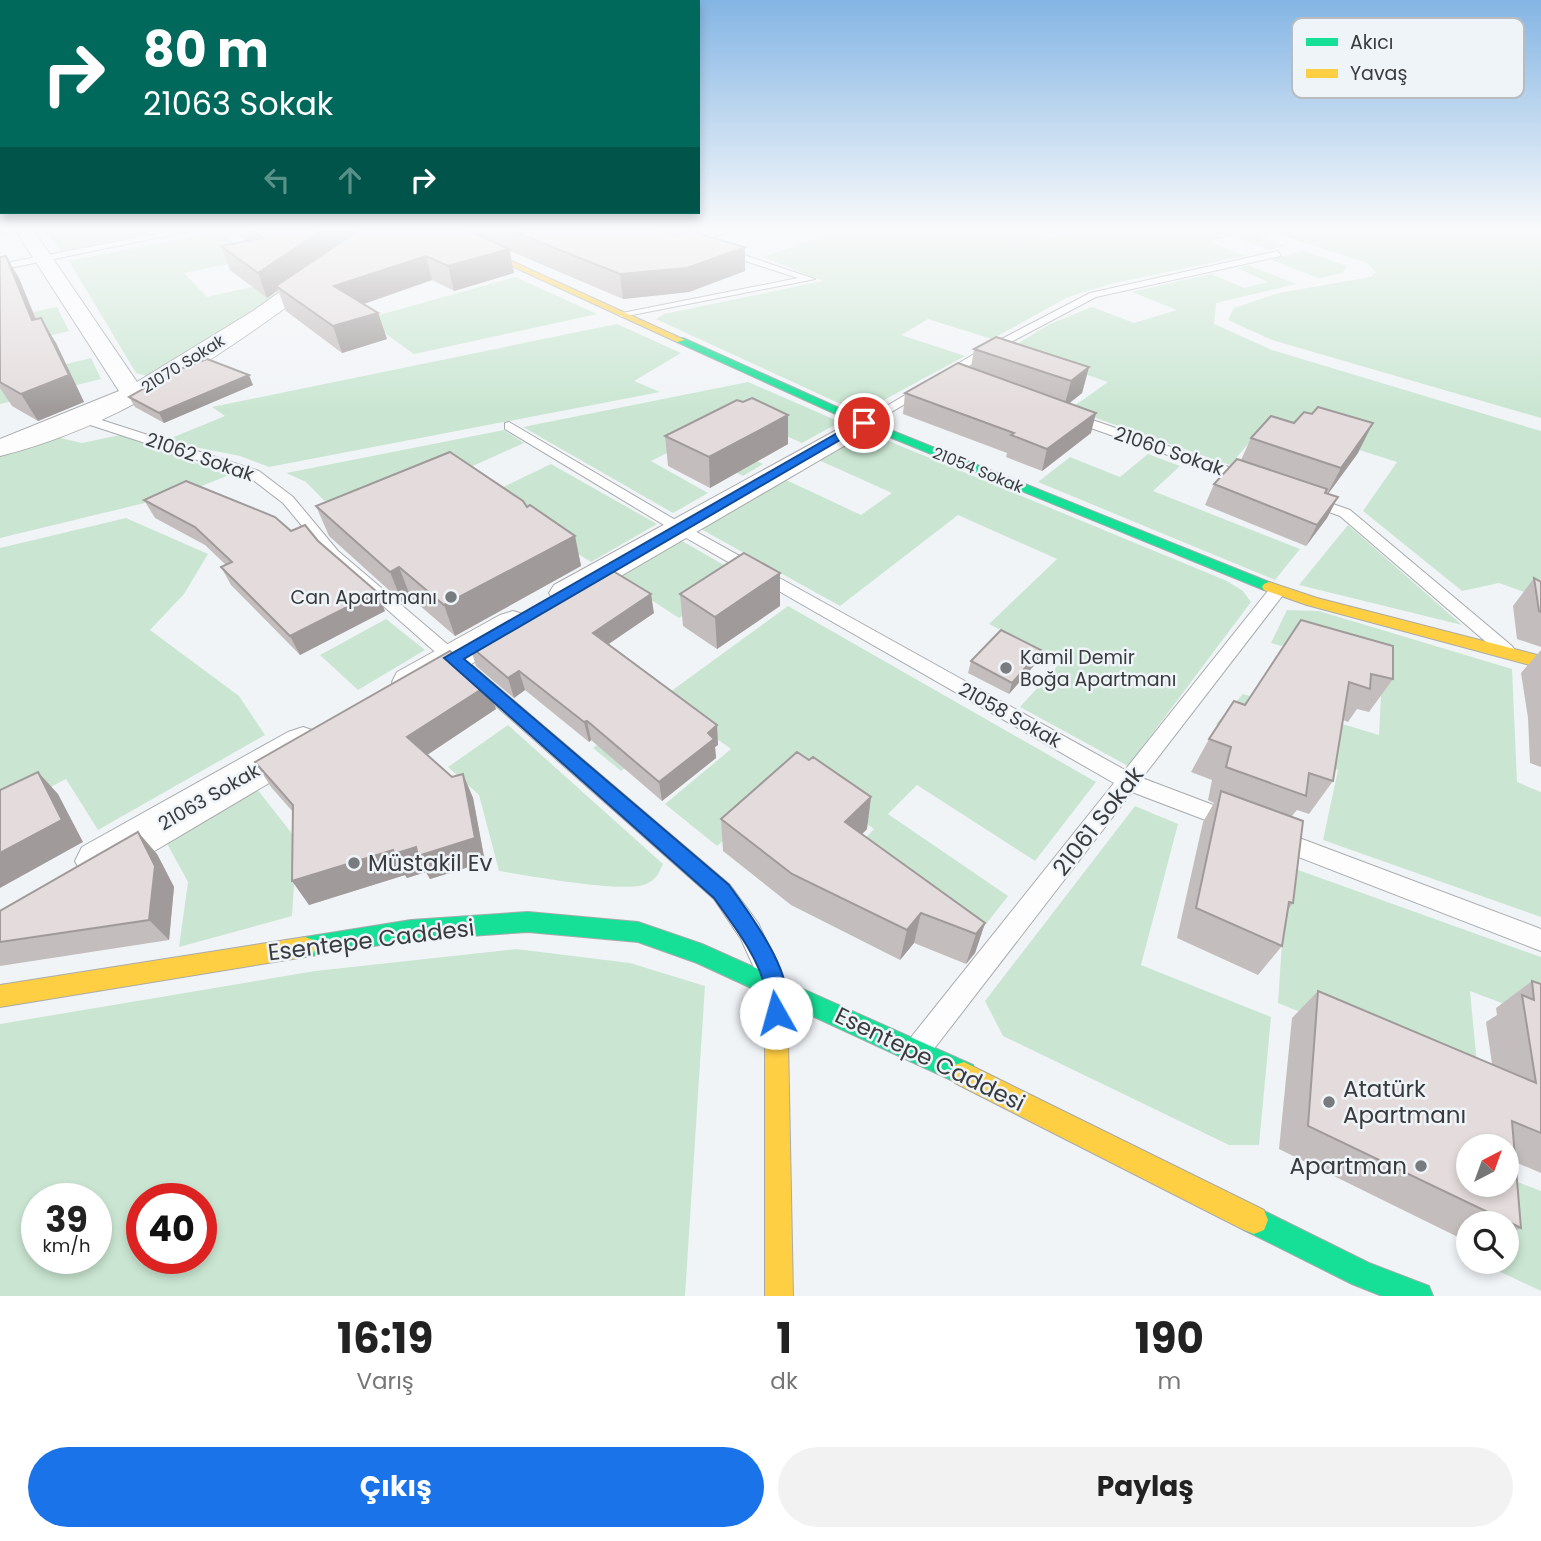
<!DOCTYPE html>
<html lang="tr">
<head>
<meta charset="utf-8">
<style>
  :root { --surface:#fff; --page:#f2f2f2; --text:#222; --muted:#767676; --accent:#1a73e8 }
  body { margin:0; font-family:Poppins,sans-serif; background:var(--page); color:var(--text); height:100vh; display:flex; flex-direction:column; font-size:26px; white-space:nowrap }
  * { box-sizing:border-box; margin:0 }
  p { font-size:23px; color:var(--muted) }
  .icon { flex:none; width:38px; height:38px; fill:none; stroke:currentColor; stroke-width:2; stroke-linecap:round; stroke-linejoin:round }
  .map { position:relative; height:1296px; overflow:hidden }
  .side { display:flex; flex-direction:column; background:var(--surface); flex:1 }
  .side>* { flex:none }
  .guide { position:absolute; left:0px; top:0px; width:700px; height:214px; box-shadow:0 4px 10px #0003; background:#00695c; color:#fff; overflow:hidden }
  .needle { width:46px; rotate:41deg }
  .buttons { position:absolute; left:1456px; top:1134px; display:grid; gap:14px }
  .buttons a { display:grid; place-items:center; width:63px; height:63px; border-radius:50%; background:var(--surface); box-shadow:0 4px 10px #0003; font-size:35px }
  .speed { position:absolute; left:21px; top:1183px; display:flex; gap:14px; font-size:35px; font-weight:700; text-align:center }
  .speed>* { display:grid; place-content:center; width:91px; height:91px; border-radius:50%; background:var(--surface); box-shadow:0 4px 10px #0003; line-height:1 }
  .speed small { font-size:18px; font-weight:400 }
  .speed .limit { border:10px solid #d22; background:#fff; color:#111 }
  .pin { position:absolute; display:grid; place-items:center; width:60px; height:60px; color:#fff; margin:-30px; border:4px solid #fff; border-radius:50%; box-shadow:0 2px 7px #0007 }
  .me { position:absolute; width:77px; margin:-38px; rotate:353deg; stroke-linejoin:round; filter:drop-shadow(0 0 5px #0008) }
  .turn { display:flex; align-items:center; gap:24px; height:147px; padding:0 28px; font-size:32px }
  .turn .icon { width:91px; height:91px; stroke-width:2.5 }
  .turn b { display:block; font-size:49px; line-height:60px }
  .lanes { display:flex; align-items:center; height:66px; padding:0 28px; background:#0003; justify-content:center; gap:35px; direction:ltr }
  .lanes .off { opacity:.35 }
  .eta { display:flex; justify-content:space-evenly; align-items:center; height:119px; text-align:center }
  .eta b { font-size:42px; font-weight:700; line-height:49px }
  .cta { display:flex; gap:14px; margin-top:auto; padding:14px 28px }
  .cta a { flex:1; height:80px; border-radius:42px; background:var(--accent); color:#fff; font-size:28px; font-weight:700; line-height:80px; text-align:center }
  .cta a+a { background:var(--page); color:var(--text) }
  .map>svg:first-child { display:block }
</style>
</head>
<body>
<div class="map">
<svg width="1541" height="1296" viewBox="0 0 1541 1296">
  <rect width="100%" height="100%" fill="#f1f4f7"/>
  <g fill="#cae6d2" fill-rule="evenodd">
    <path d="M43,228H177L61,251Z"/>
    <path d="M814,228H1014L1047,239L1085,228H1234L1286,246L1269,250L1232,236L1210,241L1244,256L1110,284L1068,297L992,339L928,319L901,335L965,356L860,413L656,319L664,314L823,281L762,257L830,234Z"/>
    <path d="M1258,228H1541V418L1272,340L1228,320L1234,308L1279,293L1371,277L1376,272L1367,263Z"/>
    <path d="M221,231L253,259L184,273L207,297L300,276L275,299L147,376L136,373L69,261Z"/>
    <path d="M1302,250L1347,266L1343,273L1319,278L1272,260Z"/>
    <path d="M1248,265L1296,284L1216,303L1214,324L1272,350L1541,431V598L1499,583L1462,591L1363,511L1397,462L1268,421L1230,465L1070,409L1108,382L1061,366L992,359L1050,324L1092,307L1134,323L1177,310L1132,292L1211,274L1244,288L1268,282L1237,268Z"/>
    <path d="M515,277L597,314L414,354L365,319Z"/>
    <path d="M57,307L69,331L0,347V319Z"/>
    <path d="M617,324L681,353L634,381L660,392L269,467L240,456L164,441L225,416L212,407Z"/>
    <path d="M91,358L101,379L0,404V380Z"/>
    <path d="M748,382L840,422L802,443L746,418L709,438L763,464L743,476L683,445L651,461L708,493L673,513L523,427Z"/>
    <path d="M504,430L524,443L346,523L306,482L286,473Z"/>
    <path d="M862,430L1227,581L1243,591L1251,602L1128,766L1020,707L1062,661L989,624L1057,559L958,515L840,606L699,528L782,478L861,515L892,493L814,458Z"/>
    <path d="M47,435L82,443L120,435L229,475L182,494L0,538V451Z"/>
    <path d="M1148,454L1180,466L1153,491L1300,549L1275,580L1038,482L1070,457L1120,477Z"/>
    <path d="M551,464L657,524L591,562L524,520L466,505Z"/>
    <path d="M126,518L208,554L184,594L150,630L239,696L265,735L98,830L66,779L0,813V548Z"/>
    <path d="M1348,525L1462,625L1299,585Z"/>
    <path d="M677,538L743,576L679,618L613,575Z"/>
    <path d="M788,606L1096,782L1035,861L917,785L888,814L1008,896L972,942L851,854L874,829L797,774L717,846L665,804L731,749L689,719L621,771L593,748Z"/>
    <path d="M1287,610L1319,611L1512,669L1517,782L1541,792V917L1323,840L1338,770L1216,724L1243,694L1379,735L1382,674L1271,643Z"/>
    <path d="M386,619L425,650L358,690L320,655Z"/>
    <path d="M508,725L663,864C659,873 656,880 646,884C626,894 526,875 499,871L479,795L448,767Z"/>
    <path d="M253,784L297,840L292,916L179,947L188,882L164,838Z"/>
    <path d="M1135,806L1178,824L1141,965L1271,1017L1259,1145H1229L1003,1036L985,1001Z"/>
    <path d="M1287,866L1541,957V1018L1470,991L1479,1085L1278,1003Z"/>
    <path d="M516,949L630,963L705,986L685,1296H0V1024L315,971ZM37,1199H96V1258H37ZM142,1199H201V1258H142Z"/>
    <path d="M1507,1178L1541,1191V1291L1494,1269V1262H1507Z"/>
  </g>
  <g fill="none" stroke-linecap="round" stroke-linejoin="round">
    <defs>
      <g id="lane">
        <path d="M27,228L0,234V230Z"/>
        <path d="M188,228H205L0,270V264Z"/>
        <path d="M726,228H739L696,243L689,241Z"/>
        <path d="M723,248L815,279L622,317L617,314L798,278L720,253Z"/>
        <path d="M1278,251L1281,256L1096,297L994,351L868,426L858,423L986,347L1090,293Z"/>
        <path d="M1072,413L1252,475L1254,478L1247,482L1242,481L1068,420L1066,417Z"/>
        <path d="M78,415H86L259,471L293,497L338,551L730,885L758,923L782,975L779,983L770,987L761,983L741,939L714,899L328,557L283,503L249,477L78,421Z"/>
        <path d="M509,422L684,525L1125,770L1271,587H1283L1285,591L1283,595L1142,778L1237,814L1240,820L1237,826L1229,829L1132,792L930,1054L921,1058L912,1054L908,1045L912,1036L1114,783L674,531L505,429V423Z"/>
        <path d="M1310,496L1350,510L1512,646L1515,650L1512,654H1500L1340,516L1305,503V497Z"/>
        <path d="M1278,830L1541,929V951L1270,846L1267,839L1270,832Z"/>
      </g>
      <g id="street">
        <path d="M14,228H32L137,382L253,311L370,228H390C372,250 341,267 318,284C222,355 118,427 0,456V439L119,391Z"/>
        <path d="M864,415L873,417L877,423L873,429L578,601L566,604L554,601L549,593L554,585Z"/>
        <path d="M513,611L526,615L531,623L526,631L425,692L411,696L397,692L392,682L397,672L500,615Z"/>
        <path d="M303,727L318,732L324,743L318,754L114,875L98,881L82,875L75,861L82,847L288,732Z"/>
      </g>
      <g id="fast">
        <path d="M677,338H683L868,421L1274,584L1276,587L1274,590H1264L860,425L677,342Z"/>
        <path d="M528,912L638,922L702,944L973,1065L976,1074L973,1083L964,1086L697,963L638,942L528,932L411,940L305,957L297,954L294,947L297,940L305,937L411,920Z"/>
        <path d="M1254,1206L1369,1263L1429,1286L1433,1296H1382L1352,1284L1244,1230L1240,1220L1244,1210Z"/>
      </g>
      <g id="slow">
        <path d="M429,228H439L685,340L677,342Z"/>
        <path d="M1269,582L1317,598L1541,656V668L1307,605L1264,590L1262,587L1264,584Z"/>
        <path d="M305,937L313,940L316,947L313,954L305,957L0,1007V985Z"/>
        <path d="M776,977L784,980L787,988L793,1296H765V988L768,980Z"/>
        <path d="M964,1062L1264,1210L1268,1220L1264,1230L1254,1234L1244,1230L955,1083L952,1074L955,1065Z"/>
      </g>
    </defs>
    <use href="#lane" stroke="#a8aaac" stroke-width="2"/>
    <use href="#street" stroke="#a8aaac" stroke-width="2"/>
    <use href="#fast" stroke="#a8aaac" stroke-width="2"/>
    <use href="#slow" stroke="#a8aaac" stroke-width="2"/>
    <use href="#lane" fill="#fdfdfe" fill-rule="evenodd"/>
    <use href="#street" fill="#fdfdfe" fill-rule="evenodd"/>
    <use href="#fast" fill="#16e098" fill-rule="evenodd"/>
    <use href="#slow" fill="#ffcf43" fill-rule="evenodd"/>
  </g>
  <g fill="#c4bdbd">
    <path d="M230,228H653L676,235L745,247V271L689,292L623,299L510,251L514,273L454,291L432,280L364,304L378,313L387,339L342,353L286,311L278,290L267,298L230,270L221,246L246,241Z"/>
    <path d="M6,256L19,278L36,319L56,343L84,402L38,421L12,406L0,388V257Z"/>
    <path d="M974,349L1089,367L1082,393L1070,403L1091,433L1042,471L1006,457L1007,453L903,414L905,393L971,368Z"/>
    <path d="M253,385L164,423L135,407L129,397Z"/>
    <path d="M743,402L788,415V444L710,488L668,466L665,436Z"/>
    <path d="M1251,438L1358,453L1328,494L1338,497L1327,518L1306,546L1205,505L1214,484L1241,460Z"/>
    <path d="M144,500L291,531L318,541L385,611L300,655L231,585L221,567L226,565L205,545L155,518Z"/>
    <path d="M316,506L527,507L575,536L581,566L455,636L411,598L402,602L329,536Z"/>
    <path d="M1534,578L1541,582V647L1517,639L1513,606Z"/>
    <path d="M680,594L780,606L717,649L683,626Z"/>
    <path d="M654,613L608,644L717,725L718,745L715,747L716,758L662,801L591,740L589,742L525,690L514,698L476,666L470,646Z"/>
    <path d="M1301,620L1393,679L1369,712L1357,709L1348,722L1343,720L1333,781L1309,814L1297,810L1291,817L1293,903L1288,910L1282,946L1258,975L1177,938L1203,822L1214,803L1208,800L1212,780L1191,772L1209,739L1245,705Z"/>
    <path d="M1041,650L1038,661L1009,694L968,673L971,661Z"/>
    <path d="M1541,650V767L1530,763L1528,718L1521,673Z"/>
    <path d="M496,709L427,755L452,777L463,774L473,798L485,862L430,879L426,872L407,878L405,875L309,905L293,812L271,787L255,762Z"/>
    <path d="M721,819L867,829L862,834L985,923L975,953L966,964L914,943L900,960L791,905L723,851Z"/>
    <path d="M157,854L174,887L169,940L0,966V911Z"/>
    <path d="M1532,981L1541,984V1173L1515,1162L1521,1228L1507,1235V1223H1468V1242L1279,1149L1292,1018L1318,991L1492,1064L1486,1022L1497,1015L1496,1008Z"/>
  </g>
  <g fill="#a09a9a">
    <path d="M325,228H365L276,286L278,290L267,298L258,273Z"/>
    <path d="M745,247V271L689,292L623,299L620,274Z"/>
    <path d="M509,249L514,273L454,291L448,266Z"/>
    <path d="M6,256L19,278L46,345L32,320Z"/>
    <path d="M426,256L432,280L343,311L334,286Z"/>
    <path d="M378,313L387,339L342,353L333,326Z"/>
    <path d="M41,318L56,343L84,402L38,421L21,394Z"/>
    <path d="M1089,367L1082,393L1064,407L1071,381Z"/>
    <path d="M249,375L253,385L164,423L159,413Z"/>
    <path d="M1096,413L1091,433L1042,471L1047,449Z"/>
    <path d="M788,415V444L710,488L709,457Z"/>
    <path d="M1373,423L1358,453L1325,498L1341,468Z"/>
    <path d="M1338,497L1327,518L1306,546L1317,525Z"/>
    <path d="M575,536L581,566L455,636L444,605Z"/>
    <path d="M399,567L411,598L402,602L390,572Z"/>
    <path d="M780,573V606L717,649L715,617Z"/>
    <path d="M377,592L385,611L300,655L290,636Z"/>
    <path d="M651,594L654,613L597,652L593,633Z"/>
    <path d="M1041,650L1038,661L1009,694L1012,683Z"/>
    <path d="M519,671L525,690L514,698L508,678Z"/>
    <path d="M488,685L496,709L418,761L407,737Z"/>
    <path d="M587,721L591,740L589,742L584,722Z"/>
    <path d="M717,725L718,745L715,747L716,758L662,801L659,782L708,733Z"/>
    <path d="M38,772L58,794L83,842L0,888V853Z"/>
    <path d="M463,774L473,798L485,862L430,879L426,872L407,878L405,875L309,905L292,881L393,850L416,847Z"/>
    <path d="M871,797L867,829L842,854L845,822Z"/>
    <path d="M138,832L157,854L174,887L169,940L149,920Z"/>
    <path d="M921,913L914,943L900,960L907,930Z"/>
    <path d="M985,923L975,953L966,964L976,934Z"/>
  </g>
  <g fill="#e4dcdc" stroke="#a09a9a" stroke-width="2" fill-rule="evenodd">
    <path d="M250,228H325L258,273L221,246L262,238Z"/>
    <path d="M362,228H462L509,249L448,266L426,256L334,286L378,313L333,326L276,286Z"/>
    <path d="M505,228H653L676,235L689,231L745,247L687,268L620,274Z"/>
    <path d="M6,256L32,320L41,318L69,375L21,394L0,382V257Z"/>
    <path d="M996,337L1089,367L1071,381L974,349Z"/>
    <path d="M207,359L249,375L159,413L129,397L175,371Z"/>
    <path d="M958,363L1096,413L1047,449L1011,435L1014,433L905,393Z"/>
    <path d="M752,398L788,415L709,457L665,436L737,400L743,402Z"/>
    <path d="M1318,407L1373,423L1341,468L1251,438L1271,416L1294,423L1304,412L1312,414Z"/>
    <path d="M450,452L523,501L527,507L530,505L575,536L444,605L399,567L390,572L316,506Z"/>
    <path d="M1237,459L1327,489L1325,493L1338,497L1317,525L1214,484Z"/>
    <path d="M186,481L275,517L291,531L305,525L318,541L377,592L290,636L221,567L232,562L195,527L144,500Z"/>
    <path d="M744,553L780,573L715,617L680,594Z"/>
    <path d="M608,568L651,594L593,633L717,725L708,733L714,739L659,782L587,721L584,722L519,671L508,678L470,646Z"/>
    <path d="M1534,578L1541,582V612L1539,611Z"/>
    <path d="M1301,620L1393,646V679L1371,674L1370,689L1349,682L1333,781L1309,773L1306,796L1226,767L1231,747L1209,739L1234,701L1245,705Z"/>
    <path d="M1001,630L1041,650L1012,683L971,661Z"/>
    <path d="M450,651L488,685L407,737L452,777L463,774L475,838L418,856L416,847L394,854L393,850L292,881L293,805L255,762Z"/>
    <path d="M797,752L809,760L813,757L871,797L845,822L985,923L976,934L921,913L907,930L792,874L721,819Z"/>
    <path d="M38,772L62,820L0,853V790Z"/>
    <path d="M1221,791L1303,821L1293,903L1289,902L1282,946L1196,908Z"/>
    <path d="M138,832L155,866L149,920L0,942V911Z"/>
    <path d="M1532,981L1541,984V1133L1512,1121L1521,1228L1308,1126L1318,991L1536,1083L1522,995L1534,1000ZM1468,1146H1507V1185H1468Z"/>
  </g>
  <linearGradient id="sky" x2="0" y2="1"><stop stop-color="#84b5e4"/><stop offset="0.56" stop-color="#f9fafb"/><stop offset="1" stop-color="#f9fafb" stop-opacity="0"/></linearGradient>
  <rect width="1541" height="410" fill="url(#sky)"/>
  <path fill="#1a73e8" stroke="#114b97" stroke-width="2" d="M860,420L869,423L464,659L729,885C752,917 801,981 785,1022L776,1025L768,1022C763,1010 767,1001 765,989C760,959 732,923 714,898L444,658Z"/>
  <g fill="#797c7e" stroke="#eff4f9" stroke-width="2.5">
    <circle cx="451" cy="597" r="7"/>
    <circle cx="1006" cy="668" r="7"/>
    <circle cx="354" cy="863" r="7"/>
    <circle cx="1329" cy="1102" r="7"/>
    <circle cx="1421" cy="1166" r="7"/>
  </g>
  <g text-anchor="middle" dominant-baseline="central" stroke-width="5" stroke-linejoin="round" paint-order="stroke">
    <g font-size="16" fill="#393b3d" stroke="#eff4f9">
      <text transform="translate(183 364) rotate(-32)">21070 Sokak</text>
      <text transform="translate(978 470) rotate(22)">21054 Sokak</text>
    </g>
    <g font-size="19" fill="#393b3d" stroke="#eff4f9">
      <text transform="translate(1169 451) rotate(19)">21060 Sokak</text>
      <text transform="translate(200 457) rotate(19)">21062 Sokak</text>
      <text transform="translate(1010 715) rotate(29)">21058 Sokak</text>
      <text transform="translate(209 797) rotate(-30)">21063 Sokak</text>
    </g>
    <g font-size="19" fill="#393b3d" stroke="#eff4f9" text-anchor="end">
      <text x="437" y="597">Can Apartmanı</text>
      <text x="1020" y="657" text-anchor="start">Kamil Demir<tspan x="1020" dy="22">Boğa Apartmanı</tspan></text>
    </g>
    <g font-size="23" fill="#393b3d" stroke="#eff4f9">
      <text transform="translate(1098 821) rotate(-52)">21061 Sokak</text>
      <text transform="translate(371 940) rotate(-7)">Esentepe Caddesi</text>
      <text transform="translate(930 1059) rotate(26)">Esentepe Caddesi</text>
    </g>
    <g font-size="23" fill="#393b3d" stroke="#eff4f9" text-anchor="start">
      <text x="368" y="863">Müstakil Ev</text>
      <text x="1343" y="1089">Atatürk<tspan x="1343" dy="26">Apartmanı</tspan></text>
      <text x="1407" y="1166" text-anchor="end">Apartman</text>
    </g>
  </g>
  <rect x="1292" y="18" width="232" height="80" rx="10" fill="#eff4f9" stroke="#b8bcc1" stroke-width="2"/>
  <rect x="1306" y="38" width="32" height="8" fill="#16e098"/>
  <rect x="1306" y="69" width="32" height="9" fill="#ffcf43"/>
  <g font-size="19" fill="#393b3d">
    <text x="1350" y="49">Akıcı</text>
    <text x="1350" y="80">Yavaş</text>
  </g>
</svg>
<div class="buttons">
<a><svg class="needle" viewBox="-14 -14 28 28"><path d="M0-13l5 13h-10z" fill="#e53935"/><path d="M0 13l5-13h-10z" fill="#767676"/></svg></a>
<a><svg class="icon" aria-label="search" viewBox="0 0 24 24"><circle cx="10" cy="10" r="6"/><path d="M15 15l6 6"/></svg></a>
</div>
<div class="speed"><div>39<small>km/h</small></div><div class="limit">40</div></div>
<div class="pin" style="left:864px;top:423px;background:#d93025"><svg class="icon" aria-label="arrive" viewBox="0 0 24 24"><path d="M6 21V4h12l-3 4 3 4H6"/></svg></div>
<svg class="me" style="left:776px;top:1013px" viewBox="-20 -20 40 40"><circle r="19" fill="#fff"/><path d="M0-13L10 11 0 6-10 11z" fill="#1a73e8"/></svg>
<div class="guide">
<div class="turn"><svg class="icon" aria-label="right" viewBox="0 0 24 24"><path d="M7 20v-9h11M14 6l5 5-5 5"/></svg><div><b>80 m</b>21063 Sokak</div></div>
<div class="lanes"><svg class="icon off" aria-label="left" viewBox="0 0 24 24"><path d="M17 20v-9H6M10 6l-5 5 5 5"/></svg><svg class="icon off" aria-label="ahead" viewBox="0 0 24 24"><path d="M12 20V5M6 11l6-6 6 6"/></svg><svg class="icon" aria-label="right" viewBox="0 0 24 24"><path d="M7 20v-9h11M14 6l5 5-5 5"/></svg></div>
</div>
</div>
<section class="side">
<div class="eta">
<div><b>16:19</b><p>Varış</p></div>
<div><b>1</b><p>dk</p></div>
<div><b>190</b><p>m</p></div>
</div>
<div class="cta"><a>Çıkış</a><a>Paylaş</a></div>
</section>
</body>
</html>
